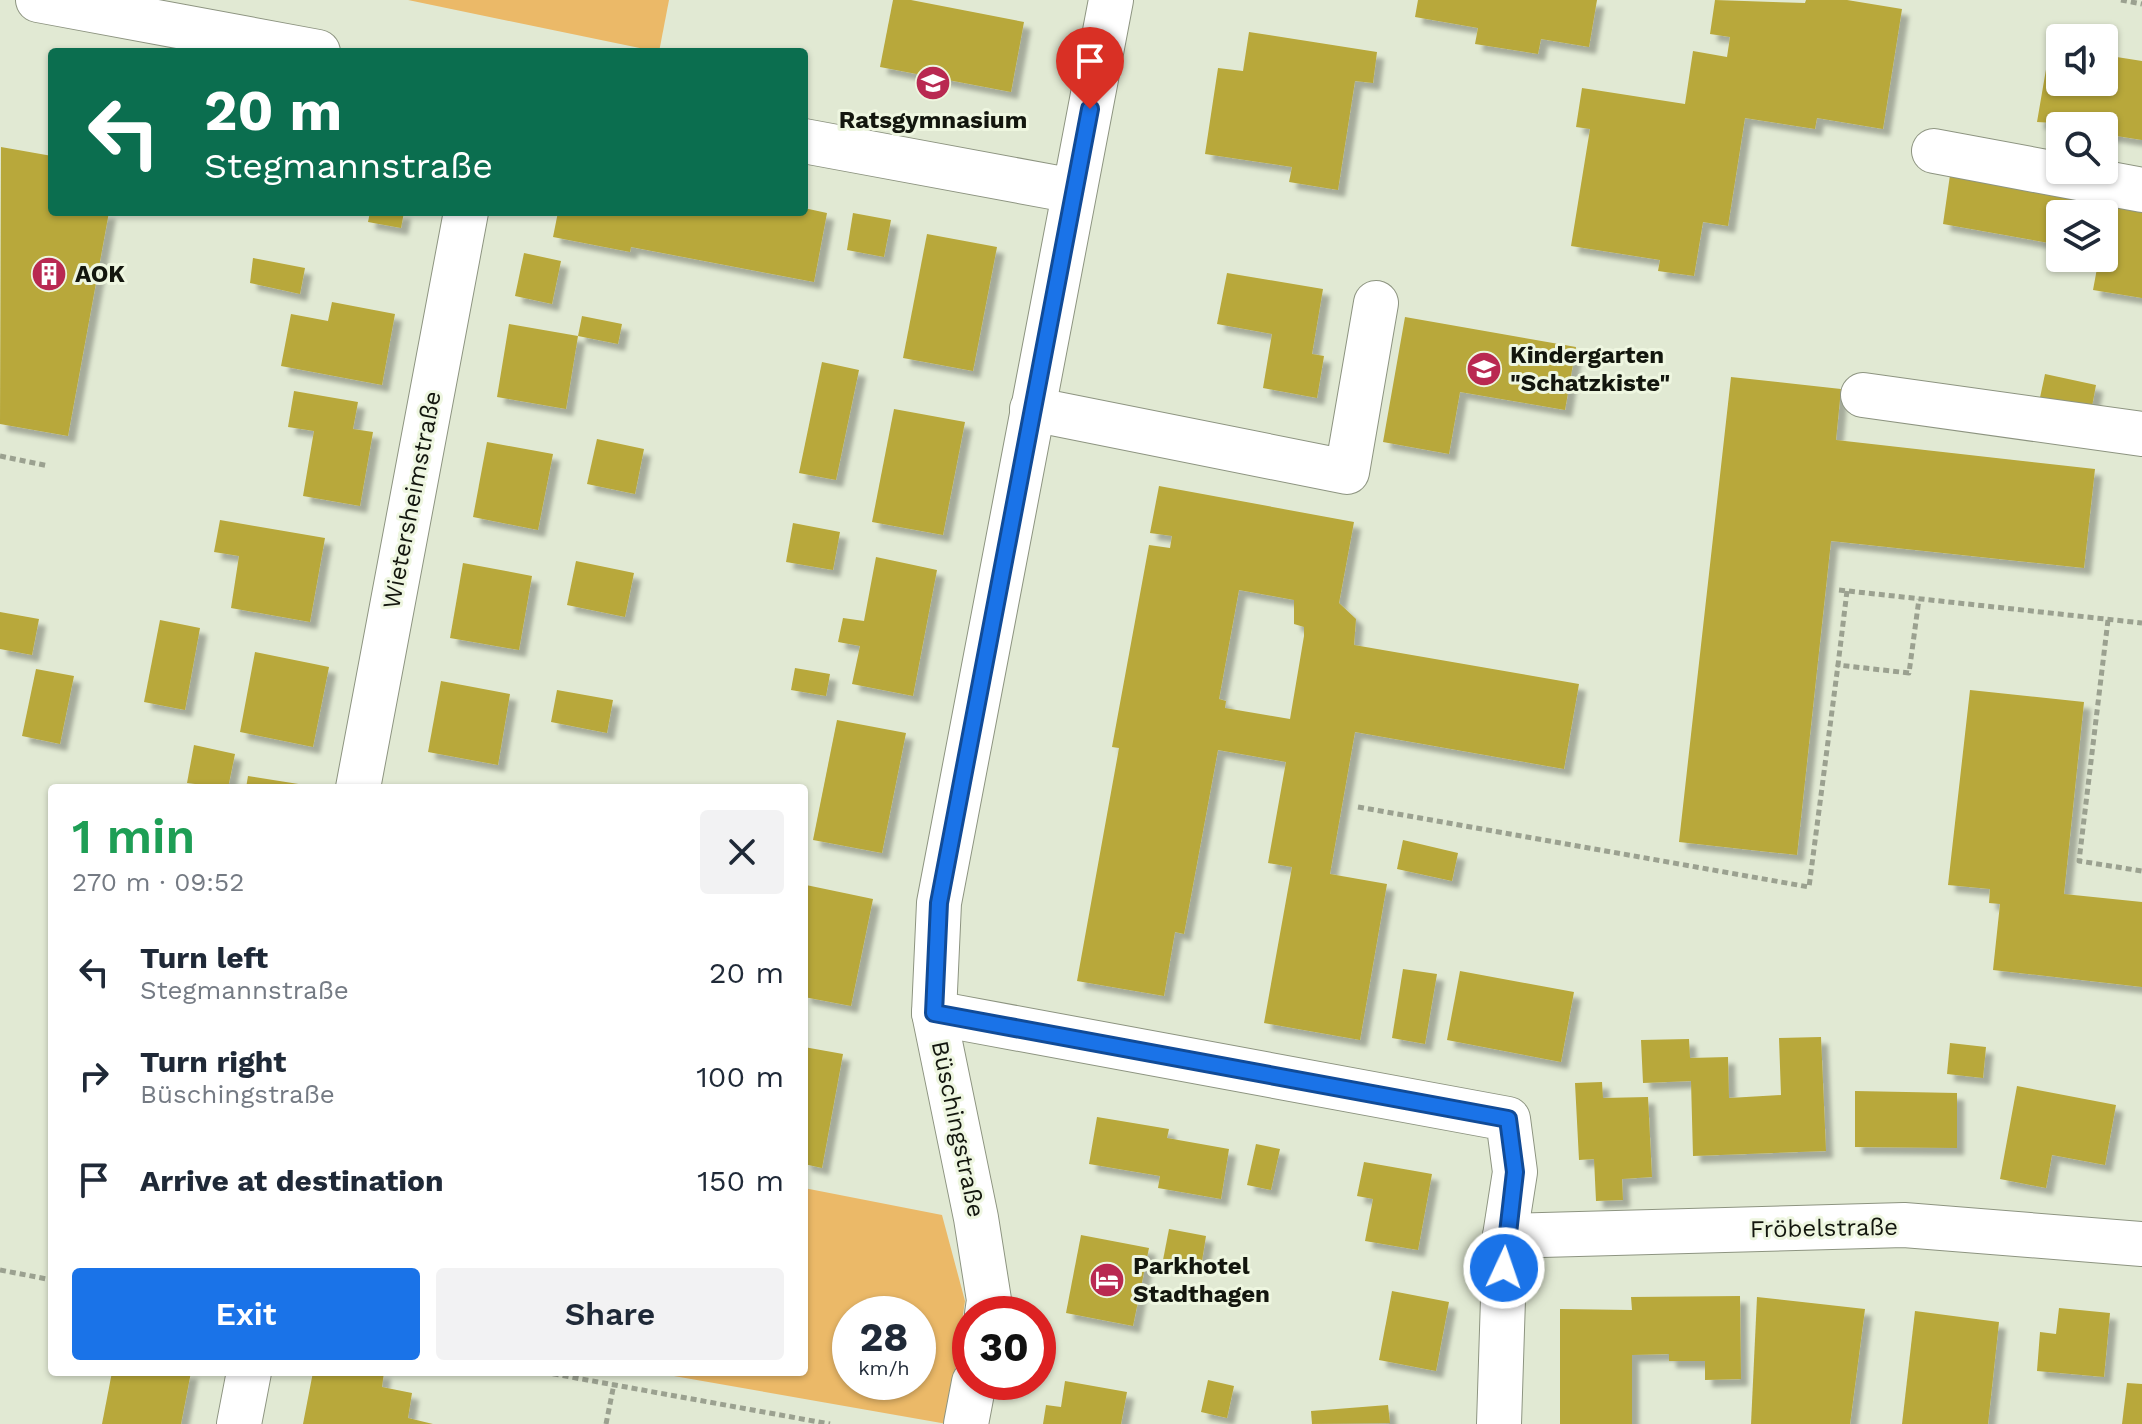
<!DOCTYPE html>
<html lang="en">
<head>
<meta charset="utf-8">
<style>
  :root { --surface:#fff; --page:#f2f2f3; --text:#1f2937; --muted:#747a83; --accent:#1a73e8 }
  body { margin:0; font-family:"Work Sans",sans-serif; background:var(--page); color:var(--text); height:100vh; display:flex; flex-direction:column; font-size:30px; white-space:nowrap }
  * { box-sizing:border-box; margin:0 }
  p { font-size:26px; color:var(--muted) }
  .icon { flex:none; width:44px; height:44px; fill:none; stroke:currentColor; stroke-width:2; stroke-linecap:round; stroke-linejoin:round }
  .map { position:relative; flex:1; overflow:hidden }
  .side { position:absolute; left:48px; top:784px; width:760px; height:592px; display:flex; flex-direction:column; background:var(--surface); border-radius:8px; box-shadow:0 2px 6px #0004 }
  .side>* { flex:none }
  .banner { position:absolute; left:48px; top:48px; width:760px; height:168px; border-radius:8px; box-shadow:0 2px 6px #0004; background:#0b6e4f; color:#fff; overflow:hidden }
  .tools { position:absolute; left:2046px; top:24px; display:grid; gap:16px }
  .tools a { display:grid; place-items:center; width:72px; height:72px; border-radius:8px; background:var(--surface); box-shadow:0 2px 6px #0004; font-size:40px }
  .speed { position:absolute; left:832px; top:1296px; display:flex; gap:16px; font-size:40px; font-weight:700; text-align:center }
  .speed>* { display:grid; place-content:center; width:104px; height:104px; border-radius:50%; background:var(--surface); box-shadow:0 2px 6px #0004; line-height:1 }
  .speed small { font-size:20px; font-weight:400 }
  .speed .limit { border:12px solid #d22; background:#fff; color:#111 }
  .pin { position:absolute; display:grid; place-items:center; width:68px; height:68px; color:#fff; margin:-82px -34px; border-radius:50% 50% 50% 0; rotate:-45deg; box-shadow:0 0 8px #0007 }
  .pin .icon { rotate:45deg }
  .me { position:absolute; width:88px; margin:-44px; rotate:3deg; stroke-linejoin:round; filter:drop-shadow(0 0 6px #0008) }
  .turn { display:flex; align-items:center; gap:28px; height:168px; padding:0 24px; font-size:36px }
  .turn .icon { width:104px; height:104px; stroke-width:2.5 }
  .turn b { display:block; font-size:56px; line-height:68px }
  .round { display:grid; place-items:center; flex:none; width:84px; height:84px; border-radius:8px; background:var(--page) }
  .headline { display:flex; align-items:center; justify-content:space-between; height:136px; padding:0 24px }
  h1 { font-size:48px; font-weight:600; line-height:60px; color:#1e9e55 }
  .action { display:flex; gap:16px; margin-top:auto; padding:16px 24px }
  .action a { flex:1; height:92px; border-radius:8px; background:var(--accent); color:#fff; font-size:32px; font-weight:600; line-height:92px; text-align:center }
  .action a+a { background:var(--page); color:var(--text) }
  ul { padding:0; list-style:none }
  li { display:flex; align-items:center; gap:24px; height:104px; padding:0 24px }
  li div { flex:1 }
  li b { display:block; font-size:30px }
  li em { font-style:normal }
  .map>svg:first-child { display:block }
</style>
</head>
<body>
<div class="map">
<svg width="2142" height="1424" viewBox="0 0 2142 1424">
  <defs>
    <filter id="shadow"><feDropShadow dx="7" dy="7" stdDeviation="2" flood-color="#0004"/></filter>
  </defs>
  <rect width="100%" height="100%" fill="#e1e9d3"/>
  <g fill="#ebb968" fill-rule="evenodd">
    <path d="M408,0H669L659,52Z"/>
    <path d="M804,1188L942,1215L965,1301L947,1424L651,1372H804ZM850,1314H918V1382H850Z"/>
  </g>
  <g fill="#b8a83b" fill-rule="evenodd" filter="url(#shadow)">
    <path d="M893,0H911L1024,22L1011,92L880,67Z"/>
    <path d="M1418,0H1597L1589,47L1541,39L1538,54L1475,44L1478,28L1415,17Z"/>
    <path d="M1715,0L1805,3L1806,0H1847L1902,9L1883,129L1817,118L1815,129L1745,118L1728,226L1703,222L1694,276L1658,271L1660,260L1571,246L1590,129L1576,127L1582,88L1685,104L1693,51L1727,57L1730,37L1710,34Z"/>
    <path d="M1249,32L1377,52L1373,83L1355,81L1338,190L1289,182L1292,167L1205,154L1218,68L1243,71Z"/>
    <path d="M2050,46L2060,48V82H2104V55L2142,61V140L2104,134V126L2037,122Z"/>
    <path d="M1,147L52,156V212H109L68,436L0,424Z"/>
    <path d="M1951,168L2142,202V298L2093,290L2098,263L2083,258H2104V214H2060V245L1943,224Z"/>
    <path d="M804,208L827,213L814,282L631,247L630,252L553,237L558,212H804Z"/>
    <path d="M370,212H404L401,228L368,222Z"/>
    <path d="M853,213L891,220L884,257L847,250Z"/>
    <path d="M927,234L997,247L973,371L903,358Z"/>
    <path d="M524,253L561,261L552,304L515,296Z"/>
    <path d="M253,258L305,268L300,294L250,283Z"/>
    <path d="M1227,273L1323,289L1312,354L1324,356L1317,398L1263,388L1272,334L1217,324Z"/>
    <path d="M332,302L395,314L382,385L281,366L291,314L328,321Z"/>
    <path d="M582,316L622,324L618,344L578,336L566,409L497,397L509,324L578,336Z"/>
    <path d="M1405,317L1576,347L1565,410L1460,392L1449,454L1383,442Z"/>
    <path d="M822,362L859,370L836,480L799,473Z"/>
    <path d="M2045,374L2096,385L2090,417L2038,407Z"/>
    <path d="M1731,377L1841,389L1836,440L2095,469L2084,568L1831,541L1797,855L1679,842Z"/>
    <path d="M294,391L358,402L353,429L373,432L360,506L303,496L314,431L288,427Z"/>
    <path d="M894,409L965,422L943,535L872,522Z"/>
    <path d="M597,439L644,449L635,494L587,484Z"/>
    <path d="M487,442L553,454L538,530L473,517Z"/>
    <path d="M1159,486L1354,522L1339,603L1356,619L1354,645L1579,684L1564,769L1355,732L1330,874L1387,884L1360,1040L1264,1023L1292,867L1268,863L1286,762L1218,750L1184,934L1175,932L1164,996L1077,981L1119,748L1112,747L1149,545L1170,548L1172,536L1150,533ZM1239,590L1294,600V624L1304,627V636L1290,719L1225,708L1226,701L1219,699Z"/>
    <path d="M220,520L325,538L310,622L231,608L239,556L214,552Z"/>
    <path d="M793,523L840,532L833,570L786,562Z"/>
    <path d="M876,557L937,570L913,696L852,684L860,646L838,642L843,618L864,621Z"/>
    <path d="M576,561L634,573L625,617L567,605Z"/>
    <path d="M463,563L532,576L519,650L450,638Z"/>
    <path d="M0,612L39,619L32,655L0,649Z"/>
    <path d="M160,620L200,628L185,710L144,702Z"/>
    <path d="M255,652L329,667L313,747L240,732Z"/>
    <path d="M795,668L830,674L826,696L791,690Z"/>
    <path d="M36,669L74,676L60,744L22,736Z"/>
    <path d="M441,681L510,694L498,765L428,752Z"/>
    <path d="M557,690L613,700L607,733L551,722Z"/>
    <path d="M1970,690L2084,702L2064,894L2142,902V987L1993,970L2000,904L1989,903L1990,889L1948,885Z"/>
    <path d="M837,720L906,733L882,853L813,840Z"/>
    <path d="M194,745L235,754L228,788L187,783Z"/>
    <path d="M248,776L311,786V788H246Z"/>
    <path d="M1403,840L1458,853L1452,881L1397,869Z"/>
    <path d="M806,885L873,899L851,1006L804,997Z"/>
    <path d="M1403,969L1437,974L1425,1044L1392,1038Z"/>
    <path d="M1460,971L1574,992L1561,1062L1447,1040Z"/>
    <path d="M1821,1037L1826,1151L1693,1156L1691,1081L1643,1083L1641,1040L1689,1039L1690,1058L1728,1057L1729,1098L1781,1095L1779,1038Z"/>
    <path d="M1950,1043L1986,1047L1983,1078L1947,1074Z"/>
    <path d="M804,1047L843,1054L822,1168L804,1164Z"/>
    <path d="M1602,1082L1603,1098L1648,1097L1652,1177L1622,1179L1623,1200L1596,1201L1594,1159L1579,1160L1575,1083Z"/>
    <path d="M2017,1086L2116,1105L2105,1165L2052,1155L2046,1188L2000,1179Z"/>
    <path d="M1855,1091L1957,1093V1148L1855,1147Z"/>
    <path d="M1097,1117L1169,1129L1167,1138L1229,1149L1221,1199L1158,1188L1160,1176L1089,1164Z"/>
    <path d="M1256,1144L1280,1149L1271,1190L1247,1185Z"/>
    <path d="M1364,1162L1432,1174L1418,1250L1365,1241L1373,1199L1357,1196Z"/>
    <path d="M1169,1229L1206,1236L1201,1267L1163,1260Z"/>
    <path d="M1081,1235L1149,1248L1133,1326L1066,1313Z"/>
    <path d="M1392,1291L1449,1302L1436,1371L1379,1360Z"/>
    <path d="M1740,1296L1741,1379L1705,1380V1361H1669V1354L1632,1355V1424H1560V1309L1632,1310L1631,1297Z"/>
    <path d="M1757,1297L1865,1309L1850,1424H1751Z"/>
    <path d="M2059,1308L2110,1313L2104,1377L2037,1371L2040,1332L2056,1334Z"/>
    <path d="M1915,1311L1999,1322L1988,1424H1902Z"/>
    <path d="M112,1372H191L181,1424H102Z"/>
    <path d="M313,1372H384L382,1387L412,1393L408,1418L433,1424H303Z"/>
    <path d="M1208,1380L1234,1386L1227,1418L1201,1412Z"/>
    <path d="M1065,1381L1127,1392L1121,1424H1043L1046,1405L1061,1407Z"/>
    <path d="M2127,1383L2142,1384V1424H2122Z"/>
    <path d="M1388,1405L1390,1423L1312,1424L1311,1411Z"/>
  </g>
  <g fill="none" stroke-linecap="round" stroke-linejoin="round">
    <defs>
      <g id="minor">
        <path d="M38,0L318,52"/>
        <path d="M804,141L1074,191"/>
        <path d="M1934,151L2142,190"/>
        <path d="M1863,395L2142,434"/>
        <path d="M1032,409L1347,472L1376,303"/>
        <path d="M358,788L466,212"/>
        <path d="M934,1013L1508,1119L1515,1172L1505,1236L1499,1424"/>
        <path d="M1505,1236L1904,1225L2142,1244"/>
        <path d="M987,1314L989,1300L976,1218L934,1013L939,903L1111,0"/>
        <path d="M239,1424L249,1372"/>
        <path d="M966,1424L974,1382"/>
      </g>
    </defs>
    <use href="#minor" stroke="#8d9480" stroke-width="46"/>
    <g stroke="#9ba190" stroke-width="5" stroke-dasharray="6 4" stroke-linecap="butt">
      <path d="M2121,0L2142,4"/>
      <path d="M0,456L49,466"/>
      <path d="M1839,590L2142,623"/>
      <path d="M1847,591L1838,665L1909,673L1919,599"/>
      <path d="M2108,620L2079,861L2142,871"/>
      <path d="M1358,807L1809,887L1838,665"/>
      <path d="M0,1270L52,1280"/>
      <path d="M543,1372L830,1424"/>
      <path d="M606,1424L614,1384"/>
    </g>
    <use href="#minor" stroke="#fff" stroke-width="44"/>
  </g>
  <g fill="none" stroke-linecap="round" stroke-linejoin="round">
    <defs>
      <path id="route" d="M1090,109L939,903L934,1013L1508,1119L1515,1172L1504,1268"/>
    </defs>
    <use href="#route" stroke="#114b97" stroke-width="20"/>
    <use href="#route" stroke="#1a73e8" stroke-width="14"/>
  </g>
  <defs>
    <symbol id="school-disc" viewBox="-11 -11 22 22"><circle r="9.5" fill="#b92951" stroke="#eef6e0"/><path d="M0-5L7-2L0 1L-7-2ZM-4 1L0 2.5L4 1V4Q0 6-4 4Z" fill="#fff"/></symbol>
    <symbol id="building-disc" viewBox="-11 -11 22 22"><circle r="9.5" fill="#b92951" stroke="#eef6e0"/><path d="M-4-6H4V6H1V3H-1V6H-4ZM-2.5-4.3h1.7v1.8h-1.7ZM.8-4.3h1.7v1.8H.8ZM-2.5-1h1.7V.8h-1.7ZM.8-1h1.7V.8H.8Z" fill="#fff"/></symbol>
    <symbol id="hotel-disc" viewBox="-11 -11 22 22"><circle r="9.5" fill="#b92951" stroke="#eef6e0"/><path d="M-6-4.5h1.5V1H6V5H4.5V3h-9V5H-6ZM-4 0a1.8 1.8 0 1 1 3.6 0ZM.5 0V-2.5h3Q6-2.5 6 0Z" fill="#fff"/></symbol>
  </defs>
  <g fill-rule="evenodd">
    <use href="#school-disc" x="913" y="63" width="40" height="40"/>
    <use href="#building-disc" x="29" y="254" width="40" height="40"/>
    <use href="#school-disc" x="1464" y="349" width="40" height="40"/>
    <use href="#hotel-disc" x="1087" y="1260" width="40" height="40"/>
  </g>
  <g text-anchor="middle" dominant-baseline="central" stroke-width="6" stroke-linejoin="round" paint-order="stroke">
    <g font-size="24" font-weight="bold" fill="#13160e" stroke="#eef6e0" text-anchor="start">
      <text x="933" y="120" text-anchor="middle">Ratsgymnasium</text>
      <text x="75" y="274">AOK</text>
      <text x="1510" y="355">Kindergarten<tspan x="1510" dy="28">"Schatzkiste"</tspan></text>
      <text x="1133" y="1266">Parkhotel<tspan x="1133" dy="28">Stadthagen</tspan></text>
    </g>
    <g font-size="24" fill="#13160e" stroke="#eef6e0">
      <text transform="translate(412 500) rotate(-79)">Wietersheimstraße</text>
      <text transform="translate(958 1129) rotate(78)">Büschingstraße</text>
      <text transform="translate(1824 1228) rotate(-1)">Fröbelstraße</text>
    </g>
  </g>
</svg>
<div class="tools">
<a><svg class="icon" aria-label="sound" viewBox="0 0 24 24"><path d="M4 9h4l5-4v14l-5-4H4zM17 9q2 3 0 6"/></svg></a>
<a><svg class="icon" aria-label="search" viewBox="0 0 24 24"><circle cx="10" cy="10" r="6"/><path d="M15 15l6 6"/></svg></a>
<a><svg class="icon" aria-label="layers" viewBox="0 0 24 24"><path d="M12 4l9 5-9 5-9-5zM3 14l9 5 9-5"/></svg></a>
</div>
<div class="speed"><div>28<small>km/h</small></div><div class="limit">30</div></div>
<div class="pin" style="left:1090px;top:109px;background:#d93025"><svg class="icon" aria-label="arrive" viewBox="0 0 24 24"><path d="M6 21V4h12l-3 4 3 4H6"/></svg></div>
<svg class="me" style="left:1504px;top:1268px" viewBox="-20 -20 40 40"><circle r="17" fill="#1a73e8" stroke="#fff" stroke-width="3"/><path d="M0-11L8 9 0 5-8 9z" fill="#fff"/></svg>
<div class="banner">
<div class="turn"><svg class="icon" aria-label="left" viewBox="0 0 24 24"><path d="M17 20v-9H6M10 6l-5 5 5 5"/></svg><div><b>20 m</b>Stegmannstraße</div></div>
</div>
<section class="side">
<div class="headline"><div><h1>1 min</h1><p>270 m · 09:52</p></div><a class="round"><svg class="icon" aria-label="close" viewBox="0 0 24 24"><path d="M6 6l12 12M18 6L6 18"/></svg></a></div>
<ul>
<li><svg class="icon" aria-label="left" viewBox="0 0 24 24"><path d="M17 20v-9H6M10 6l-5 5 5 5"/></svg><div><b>Turn left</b><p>Stegmannstraße</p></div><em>20 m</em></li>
<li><svg class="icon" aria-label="right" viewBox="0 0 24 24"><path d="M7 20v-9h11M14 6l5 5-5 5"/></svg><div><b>Turn right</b><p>Büschingstraße</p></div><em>100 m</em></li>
<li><svg class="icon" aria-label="arrive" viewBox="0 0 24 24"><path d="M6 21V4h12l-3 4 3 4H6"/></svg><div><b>Arrive at destination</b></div><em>150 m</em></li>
</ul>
<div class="action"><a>Exit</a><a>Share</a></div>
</section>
</div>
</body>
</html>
